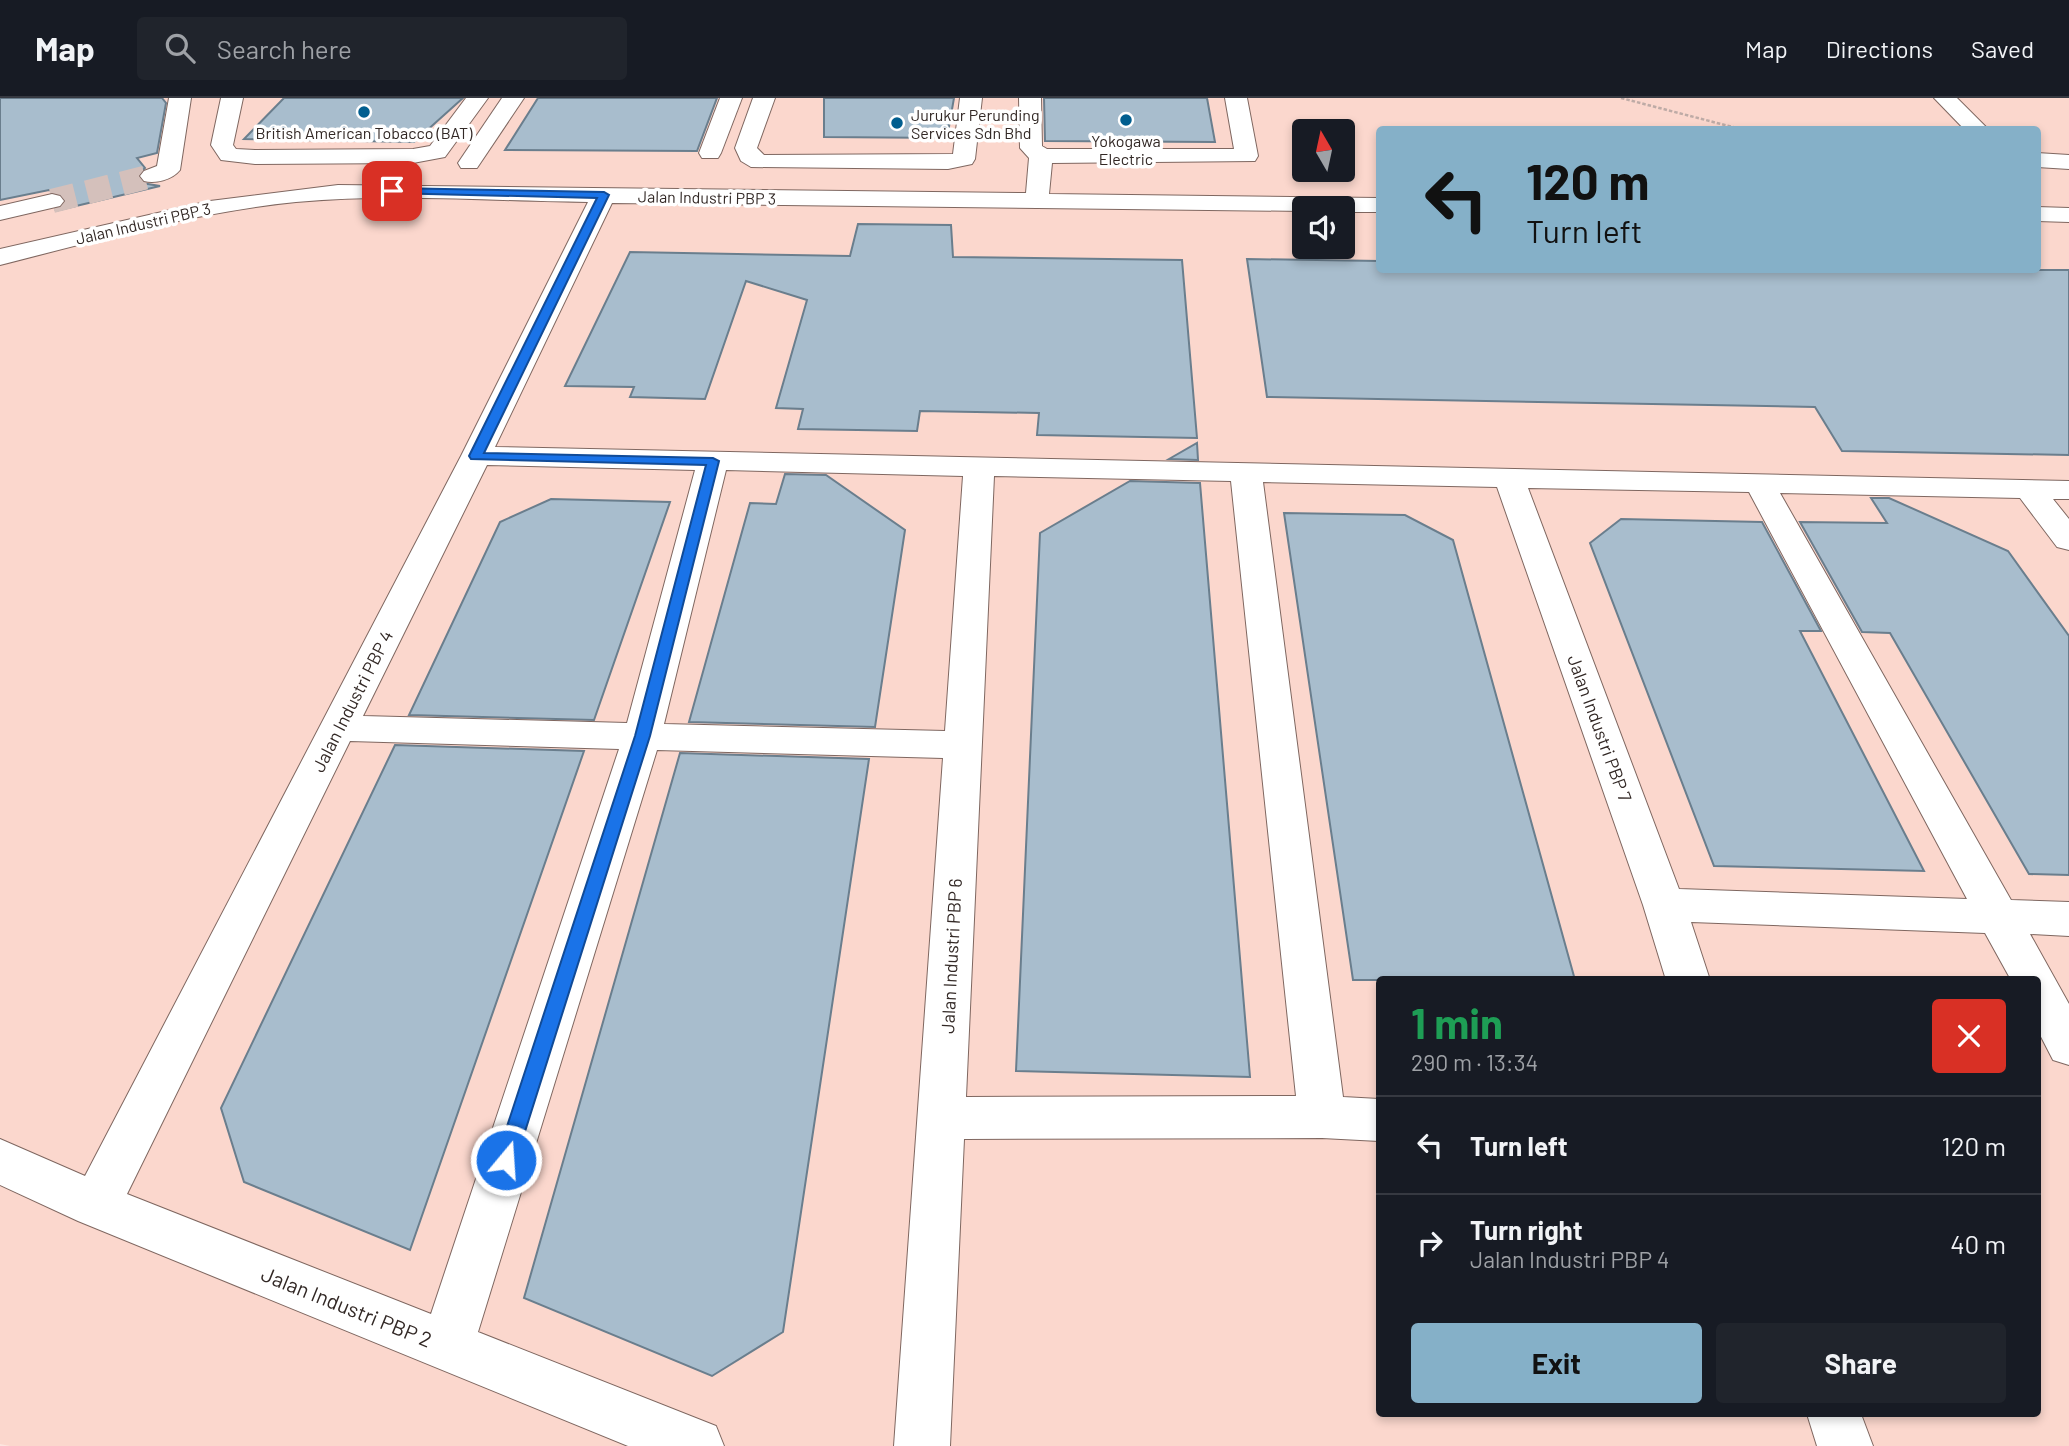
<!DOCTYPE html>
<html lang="en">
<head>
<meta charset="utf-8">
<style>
  :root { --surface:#171b24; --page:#20242c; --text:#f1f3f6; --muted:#9ea1a6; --line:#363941; --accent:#85b0c8 }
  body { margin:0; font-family:Barlow,sans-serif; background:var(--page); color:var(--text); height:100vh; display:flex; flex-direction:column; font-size:26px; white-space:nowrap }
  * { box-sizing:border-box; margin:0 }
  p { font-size:23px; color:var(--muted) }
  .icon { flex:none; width:38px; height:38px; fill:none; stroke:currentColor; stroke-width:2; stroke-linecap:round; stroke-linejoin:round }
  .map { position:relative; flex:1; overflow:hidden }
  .drawer { position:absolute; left:1376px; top:878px; width:665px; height:441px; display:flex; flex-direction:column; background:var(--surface); border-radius:7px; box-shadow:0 4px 10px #0003 }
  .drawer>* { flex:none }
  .hud { position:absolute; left:1376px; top:28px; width:665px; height:147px; border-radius:7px; box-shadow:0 4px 10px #0003; background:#85b0c8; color:#111; overflow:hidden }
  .needle { width:46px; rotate:351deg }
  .controls { position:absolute; left:1292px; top:21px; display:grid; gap:14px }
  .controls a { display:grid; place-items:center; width:63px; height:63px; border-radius:7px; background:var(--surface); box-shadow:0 4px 10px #0003; font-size:35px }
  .pin { position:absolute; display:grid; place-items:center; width:60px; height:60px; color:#fff; margin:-30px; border-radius:14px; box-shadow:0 4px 10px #0006 }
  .me { position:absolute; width:77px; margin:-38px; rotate:18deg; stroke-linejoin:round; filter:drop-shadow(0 0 5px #0008) }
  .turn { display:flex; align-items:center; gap:24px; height:147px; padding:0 35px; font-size:32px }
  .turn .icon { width:91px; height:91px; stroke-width:2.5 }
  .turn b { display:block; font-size:49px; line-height:60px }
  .round { display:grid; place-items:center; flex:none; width:74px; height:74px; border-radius:7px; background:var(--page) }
  .headline { display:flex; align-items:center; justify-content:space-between; height:119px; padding:0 35px }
  h1 { font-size:42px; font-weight:700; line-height:52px; color:#1e9e55 }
  .primary-button { display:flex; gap:14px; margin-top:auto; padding:14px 35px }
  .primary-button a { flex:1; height:80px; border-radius:7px; background:var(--accent); color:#111; font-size:28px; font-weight:700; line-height:80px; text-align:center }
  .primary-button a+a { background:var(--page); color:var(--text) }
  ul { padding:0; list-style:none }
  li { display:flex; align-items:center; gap:21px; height:98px; padding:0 35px; border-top:2px solid var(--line) }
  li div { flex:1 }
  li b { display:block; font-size:26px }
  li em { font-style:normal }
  header { display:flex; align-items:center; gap:42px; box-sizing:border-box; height:98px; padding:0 35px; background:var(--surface); border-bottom:2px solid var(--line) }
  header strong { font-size:33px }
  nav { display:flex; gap:38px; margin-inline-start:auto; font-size:24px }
  .search { width:490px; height:63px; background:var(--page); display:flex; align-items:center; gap:18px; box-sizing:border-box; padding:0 24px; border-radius:7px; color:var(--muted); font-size:26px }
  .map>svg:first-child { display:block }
</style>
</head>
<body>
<header>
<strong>Map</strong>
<div class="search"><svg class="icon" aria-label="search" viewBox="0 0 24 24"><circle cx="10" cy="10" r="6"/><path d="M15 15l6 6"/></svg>Search here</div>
<nav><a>Map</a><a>Directions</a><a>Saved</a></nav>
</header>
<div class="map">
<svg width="2069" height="1348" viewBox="0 0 2069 1348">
  <rect width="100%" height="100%" fill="#fde6e0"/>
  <path fill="#fbd7cd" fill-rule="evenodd" d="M0,0H2069V1348H10L0,1346ZM1379,32H2037V172H1379ZM1304,33H1342V72H1304ZM1304,110H1342V149H1304ZM1379,882H2037V1316H1379Z"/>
  <g fill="#a8bdcd" stroke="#6a7e8d" stroke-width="2">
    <path d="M0,0H162L166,5L157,55L137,60L145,70L137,78L142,85L160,88L55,113L62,110L67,103L61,95L49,92L0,102Z"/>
    <path d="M284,0H463L414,44L244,41Z"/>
    <path d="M538,0H717L697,53L505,52Z"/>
    <path d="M824,0H954L947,40L824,39Z"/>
    <path d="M1044,0H1207L1215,44L1045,43Z"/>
    <path d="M858,126L951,127L953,159L1182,162L1197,340L1037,337L1039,315L920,313L917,333L798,331L803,311L776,310L807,202L746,183L705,301L630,299L634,289L565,288L630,154L850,158Z"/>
    <path d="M1247,161L1379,163V172H2069V357L1842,353L1815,309L1267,299Z"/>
    <path d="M1197,345L1198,362L1169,361Z"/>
    <path d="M785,376L826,377L905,432L875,629L689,624L750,405L776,406Z"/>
    <path d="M1130,383L1200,385L1250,979L1016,973L1040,435Z"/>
    <path d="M1871,400H1889L2008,453L2069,538V777L2029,776L1890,535L1862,534L1800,424L1887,425Z"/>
    <path d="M551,401L670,404L594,622L409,617L500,424Z"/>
    <path d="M1284,415L1405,417L1453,442L1575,882H1353Z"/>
    <path d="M1621,421L1762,424L1821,533H1800L1924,773L1714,768L1590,445Z"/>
    <path d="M395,647L584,653L410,1152L244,1084L221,1010Z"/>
    <path d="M680,655L869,661L783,1234L712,1278L524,1200Z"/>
  </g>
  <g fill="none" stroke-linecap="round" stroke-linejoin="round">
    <path stroke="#d4c0bb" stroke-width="24" stroke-dasharray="24 12" stroke-linecap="butt" d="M52,103L152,78"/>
    <defs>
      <g id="minor">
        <path d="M169,0H191L180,72C172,82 155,86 144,83L140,78L144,73L157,68Z"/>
        <path d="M221,0H243L233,47L236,51L255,52L413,51L430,48L466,0H488L445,59L413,65L255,66L221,62L211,47Z"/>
        <path d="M502,0H524L477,70H461L458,65Z"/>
        <path d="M720,0H742L721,55L718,60H702L699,55Z"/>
        <path d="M753,0H775L757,50L764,57L953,56L960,0H982L975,61L972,66L948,71L751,69L741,63L735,50Z"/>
        <path d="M1019,0H1041L1042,48L1047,51H1234L1225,0H1247L1258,58L1255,63L1052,65L1049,96L1379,100V114H1342V110H1304V113L612,105L495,349L2069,383V401H2053L2069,421V452L2057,449L2020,400L1780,395L2011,802L2069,804V838L2030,836L2069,906V967L2053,962L2037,931V882H2011L1985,835L1691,824L1710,882H1666L1643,807L1497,389L1263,384L1343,999L1379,1001V1043L1322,1040L964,1041L950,1348H894L943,660L657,652L478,1234L716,1328L724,1348H628L78,1123L0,1087V1041L85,1078L461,358L588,104C492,103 393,95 296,104C196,114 98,142 0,167V151L210,103L338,87L1026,95L1029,60L1020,50ZM487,367L695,372L627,625L363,618ZM726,372L963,378L945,633L664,626ZM994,378L1231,383L1296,998L966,999ZM1528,390L1749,394L1967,801L1679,791ZM350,643L619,651L431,1216L127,1096Z"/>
        <path d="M1934,0H1957L1989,32H1965Z"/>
        <path d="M2037,55L2069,57V71L2037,69Z"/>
        <path d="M52,96L60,98L64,103L60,108L0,122V108Z"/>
        <path d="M2037,109L2069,110V124L2037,123Z"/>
        <path d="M1807,1316H1861L1873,1348H1817Z"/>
      </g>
    </defs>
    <use href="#minor" stroke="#7f6760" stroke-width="2"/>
    <path stroke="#beaba6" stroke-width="2.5" stroke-dasharray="3.5 2" stroke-linecap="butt" d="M1621,0L1744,32"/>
    <use href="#minor" fill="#fff" fill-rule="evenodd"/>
  </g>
  <path fill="#1a73e8" stroke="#114b97" stroke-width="2" d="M392,90L604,94L609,97L484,355L713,360L719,363L650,638L516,1062L514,1069L506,1071L499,1069L496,1062L635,638L706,367L471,361L469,358L597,100L388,95V91Z"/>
  <g fill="#015e8f" stroke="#fff" stroke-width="2.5">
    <circle cx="364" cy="14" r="7"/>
    <circle cx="1126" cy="22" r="7"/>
    <circle cx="897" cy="25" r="7"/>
  </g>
  <g text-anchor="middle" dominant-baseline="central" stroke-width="7" stroke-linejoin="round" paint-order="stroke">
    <g font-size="16" fill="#322825" stroke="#fff">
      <text x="911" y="16" text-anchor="start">Jurukur Perunding<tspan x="911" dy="18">Services Sdn Bhd</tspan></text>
      <text x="364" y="34">British American Tobacco (BAT)</text>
      <text x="1126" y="42">Yokogawa<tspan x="1126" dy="18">Electric</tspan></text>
    </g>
    <g font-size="16" fill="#322825" stroke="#fff">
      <text transform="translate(707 99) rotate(1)">Jalan Industri PBP 3</text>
      <text transform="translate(143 125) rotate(-13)">Jalan Industri PBP 3</text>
    </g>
    <g font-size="18" fill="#322825" stroke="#fff">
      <text transform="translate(352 603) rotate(-63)">Jalan Industri PBP 4</text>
      <text transform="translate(1600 630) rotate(70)">Jalan Industri PBP 7</text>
      <text transform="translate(951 858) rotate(-87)">Jalan Industri PBP 6</text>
    </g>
    <g font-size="21" fill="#322825" stroke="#fff">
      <text transform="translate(347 1208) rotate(22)">Jalan Industri PBP 2</text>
    </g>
  </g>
</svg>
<div class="controls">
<a><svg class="needle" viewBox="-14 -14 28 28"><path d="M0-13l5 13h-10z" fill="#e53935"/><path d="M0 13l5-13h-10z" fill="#9ea1a6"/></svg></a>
<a><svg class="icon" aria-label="sound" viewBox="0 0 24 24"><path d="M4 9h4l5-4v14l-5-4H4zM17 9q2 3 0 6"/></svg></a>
</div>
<div class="pin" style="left:392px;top:93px;background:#d93025"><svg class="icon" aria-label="arrive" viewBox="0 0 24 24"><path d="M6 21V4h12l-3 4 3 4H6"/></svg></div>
<svg class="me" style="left:506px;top:1062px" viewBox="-20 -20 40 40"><circle r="17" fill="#1a73e8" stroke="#fff" stroke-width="3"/><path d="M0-11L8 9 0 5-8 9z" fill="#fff"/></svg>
<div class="hud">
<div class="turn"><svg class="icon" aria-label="left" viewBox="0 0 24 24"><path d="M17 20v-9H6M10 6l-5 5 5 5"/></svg><div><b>120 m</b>Turn left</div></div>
</div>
<section class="drawer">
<div class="headline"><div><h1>1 min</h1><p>290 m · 13:34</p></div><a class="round" style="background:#d93025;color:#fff"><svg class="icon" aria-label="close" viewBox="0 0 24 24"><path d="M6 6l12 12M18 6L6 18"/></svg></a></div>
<ul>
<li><svg class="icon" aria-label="left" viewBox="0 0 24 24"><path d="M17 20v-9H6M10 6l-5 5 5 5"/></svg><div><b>Turn left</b></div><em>120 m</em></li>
<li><svg class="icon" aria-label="right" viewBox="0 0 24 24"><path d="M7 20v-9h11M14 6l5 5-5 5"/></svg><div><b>Turn right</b><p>Jalan Industri PBP 4</p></div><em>40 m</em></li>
</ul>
<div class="primary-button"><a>Exit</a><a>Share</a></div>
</section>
</div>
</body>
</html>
